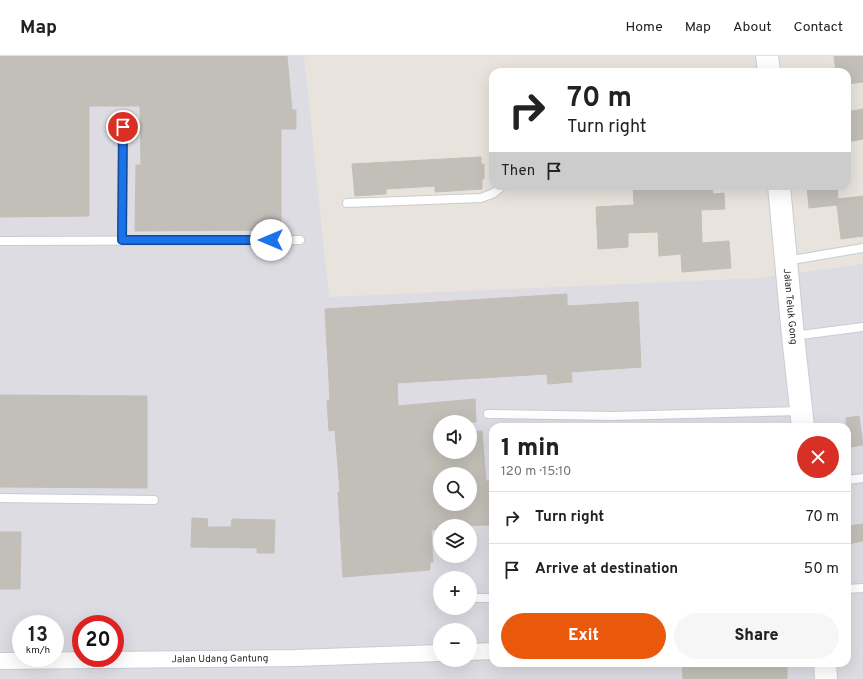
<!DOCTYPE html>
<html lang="en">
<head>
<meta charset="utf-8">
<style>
  :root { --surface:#fff; --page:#f6f6f6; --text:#222; --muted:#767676; --line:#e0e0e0; --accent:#ea580c }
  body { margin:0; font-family:Overpass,sans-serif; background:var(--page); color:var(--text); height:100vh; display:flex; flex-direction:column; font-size:15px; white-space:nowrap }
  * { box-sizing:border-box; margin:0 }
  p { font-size:13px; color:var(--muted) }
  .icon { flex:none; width:22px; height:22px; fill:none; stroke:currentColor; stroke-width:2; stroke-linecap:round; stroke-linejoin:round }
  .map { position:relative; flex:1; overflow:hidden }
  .side { position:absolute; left:489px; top:367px; width:362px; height:244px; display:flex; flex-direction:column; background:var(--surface); border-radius:12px; box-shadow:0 4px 16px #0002 }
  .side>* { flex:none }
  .top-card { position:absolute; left:489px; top:12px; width:362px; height:122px; border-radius:12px; box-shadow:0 4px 16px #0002; background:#fff; color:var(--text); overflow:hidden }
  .fabs { position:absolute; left:433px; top:359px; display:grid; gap:8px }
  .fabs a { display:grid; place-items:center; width:44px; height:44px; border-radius:50%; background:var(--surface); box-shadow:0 4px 16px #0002; font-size:20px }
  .speed { position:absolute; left:12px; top:559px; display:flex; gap:8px; font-size:20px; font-weight:700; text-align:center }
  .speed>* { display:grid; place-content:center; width:52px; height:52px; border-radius:50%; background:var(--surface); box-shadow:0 4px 16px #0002; line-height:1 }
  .speed small { font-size:10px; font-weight:400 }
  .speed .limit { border:6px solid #d22; background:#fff; color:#111 }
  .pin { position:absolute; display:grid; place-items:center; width:34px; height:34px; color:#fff; margin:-17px; border:2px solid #fff; border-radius:50%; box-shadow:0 1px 4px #0007 }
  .me { position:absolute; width:44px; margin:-22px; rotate:270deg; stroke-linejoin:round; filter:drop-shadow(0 0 3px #0008) }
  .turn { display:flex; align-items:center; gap:14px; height:84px; padding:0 12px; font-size:18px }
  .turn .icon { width:52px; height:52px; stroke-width:2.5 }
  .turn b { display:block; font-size:28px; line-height:34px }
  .then { display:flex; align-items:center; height:38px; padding:0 12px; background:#0003; gap:8px; font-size:15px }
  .round { display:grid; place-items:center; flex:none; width:42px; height:42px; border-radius:21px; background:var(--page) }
  .head { display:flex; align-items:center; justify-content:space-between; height:68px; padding:0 12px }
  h1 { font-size:24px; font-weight:800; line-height:30px }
  .action { display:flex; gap:8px; margin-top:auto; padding:8px 12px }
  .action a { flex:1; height:46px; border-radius:24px; background:var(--accent); color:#fff; font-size:16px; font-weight:800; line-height:46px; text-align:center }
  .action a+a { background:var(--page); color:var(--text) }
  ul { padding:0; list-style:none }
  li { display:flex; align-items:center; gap:12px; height:52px; padding:0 12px; border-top:1px solid var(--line) }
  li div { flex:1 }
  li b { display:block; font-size:15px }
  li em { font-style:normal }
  header { display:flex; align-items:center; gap:24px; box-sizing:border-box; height:56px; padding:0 20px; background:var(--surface); border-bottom:1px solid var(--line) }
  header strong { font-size:19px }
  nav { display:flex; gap:22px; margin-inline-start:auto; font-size:14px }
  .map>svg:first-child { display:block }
</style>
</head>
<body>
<header>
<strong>Map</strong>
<nav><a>Home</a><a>Map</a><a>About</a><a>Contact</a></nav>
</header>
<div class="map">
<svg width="863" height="623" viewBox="0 0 863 623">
  <rect width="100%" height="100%" fill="#e9e3dd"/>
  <path fill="#dddce3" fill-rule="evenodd" d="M0,0H304L329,241L761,222L863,208V623H0ZM440,366H470V396H440ZM493,371H847V607H493ZM440,418H470V448H440ZM440,470H470V500H440ZM440,522H470V552H440ZM21,568H55V602H21ZM81,568H115V602H81ZM440,574H470V604H440Z"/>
  <g fill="#c2beb8" stroke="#c4beb7" fill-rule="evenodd">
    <path d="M0,0H287L292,54H296V73H281V174L135,175L136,109H141L140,50H89V160L0,161Z"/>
    <path d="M834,0H863V26L847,28V16H836Z"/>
    <path d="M863,53V83L847,86V56Z"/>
    <path d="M481,101V108H484V123H482V133L435,136V130L386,133V138L355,140L352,108Z"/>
    <path d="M633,130H712L713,138L724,137L725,153L701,154L702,187L729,185L731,212L682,216L681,198L659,200L658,176L628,177V191L598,193L596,151L634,149Z"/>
    <path d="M807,130H837L838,143L863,140V180L841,183L837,149L809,152Z"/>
    <path d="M567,238V250L638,246L641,311L571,316L572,326L548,328L547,318L397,327L398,350L475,343L476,366H440V396H470V376L482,375L486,425H493V469L440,470V473L431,474L433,506H430V514L343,521L338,436H340L335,374L329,375L327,345L330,344L325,253ZM440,418H470V448H440Z"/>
    <path d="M0,339L147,340V432L0,431Z"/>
    <path d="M859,360L863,389L851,391L849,380L847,381L846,362Z"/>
    <path d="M192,462L208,463L207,471H231L232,463L275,464L274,497H257V492L191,491Z"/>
    <path d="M863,468V485L847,488V470Z"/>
    <path d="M0,476H21L20,533H0Z"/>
    <path d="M682,607H787V623H683Z"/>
  </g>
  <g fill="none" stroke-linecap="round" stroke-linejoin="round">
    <defs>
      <g id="lane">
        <path d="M347,147L481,142L494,137L502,130"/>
        <path d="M122,184L123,71"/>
        <path d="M0,185L300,184"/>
        <path d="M786,205L863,192"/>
        <path d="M793,280L863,271"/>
        <path d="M488,358L613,360L800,355"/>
        <path d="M847,424L863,422"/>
        <path d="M0,442L154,444"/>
        <path d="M847,533L863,532"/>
        <path d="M470,542H493"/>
      </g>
      <g id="street">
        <path d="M470,596L493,595"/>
        <path id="s1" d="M0,605L295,602L440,597"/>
      </g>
      <g id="secondary">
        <path d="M767,0L769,16"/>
        <path id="s2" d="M779,130L793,280L803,371"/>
        <path d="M825,607L826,623"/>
      </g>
    </defs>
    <use href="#lane" stroke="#c8ccd5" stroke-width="10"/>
    <use href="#street" stroke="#c8ccd5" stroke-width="18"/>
    <use href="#secondary" stroke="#c8ccd5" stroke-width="24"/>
    <use href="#lane" stroke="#fff" stroke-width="8"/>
    <use href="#street" stroke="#fff" stroke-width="16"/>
    <use href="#secondary" stroke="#fff" stroke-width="22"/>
  </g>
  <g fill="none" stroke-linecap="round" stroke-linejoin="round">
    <defs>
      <path id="route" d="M123,71L122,184H271"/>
    </defs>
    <use href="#route" stroke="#114b97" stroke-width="10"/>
    <use href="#route" stroke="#1a73e8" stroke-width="7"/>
  </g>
  <g text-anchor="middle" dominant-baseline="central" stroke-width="3" stroke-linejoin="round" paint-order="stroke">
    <g font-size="10" fill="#292929" stroke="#fff">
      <text stroke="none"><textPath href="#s2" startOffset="121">Jalan Teluk Gong</textPath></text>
      <text stroke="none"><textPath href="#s1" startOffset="220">Jalan Udang Gantung</textPath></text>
    </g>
  </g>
</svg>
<div class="fabs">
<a><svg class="icon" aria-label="sound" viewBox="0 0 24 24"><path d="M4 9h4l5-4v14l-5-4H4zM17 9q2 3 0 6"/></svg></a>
<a><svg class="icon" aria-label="search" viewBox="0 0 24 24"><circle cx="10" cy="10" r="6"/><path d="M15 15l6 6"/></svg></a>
<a><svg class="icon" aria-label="layers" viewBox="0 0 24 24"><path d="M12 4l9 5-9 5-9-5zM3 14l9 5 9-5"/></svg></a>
<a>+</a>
<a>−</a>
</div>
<div class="speed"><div>13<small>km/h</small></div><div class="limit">20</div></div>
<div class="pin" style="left:123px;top:71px;background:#d93025"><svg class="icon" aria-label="arrive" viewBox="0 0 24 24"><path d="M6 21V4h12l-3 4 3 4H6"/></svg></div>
<svg class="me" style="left:271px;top:184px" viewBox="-20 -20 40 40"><circle r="19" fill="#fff"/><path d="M0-13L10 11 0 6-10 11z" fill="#1a73e8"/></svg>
<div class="top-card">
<div class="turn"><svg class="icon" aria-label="right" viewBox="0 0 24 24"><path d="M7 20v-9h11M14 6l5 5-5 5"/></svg><div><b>70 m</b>Turn right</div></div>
<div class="then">Then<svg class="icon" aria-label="arrive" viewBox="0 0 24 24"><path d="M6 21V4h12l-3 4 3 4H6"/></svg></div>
</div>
<section class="side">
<div class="head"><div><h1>1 min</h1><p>120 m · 15:10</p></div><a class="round" style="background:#d93025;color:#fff"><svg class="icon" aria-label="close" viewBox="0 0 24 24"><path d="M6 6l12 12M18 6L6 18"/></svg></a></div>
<ul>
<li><svg class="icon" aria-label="right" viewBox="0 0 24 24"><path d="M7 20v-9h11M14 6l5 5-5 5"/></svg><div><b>Turn right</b></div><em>70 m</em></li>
<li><svg class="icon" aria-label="arrive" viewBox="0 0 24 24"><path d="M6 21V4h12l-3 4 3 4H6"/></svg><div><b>Arrive at destination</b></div><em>50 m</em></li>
</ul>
<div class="action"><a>Exit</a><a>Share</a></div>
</section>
</div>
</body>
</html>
